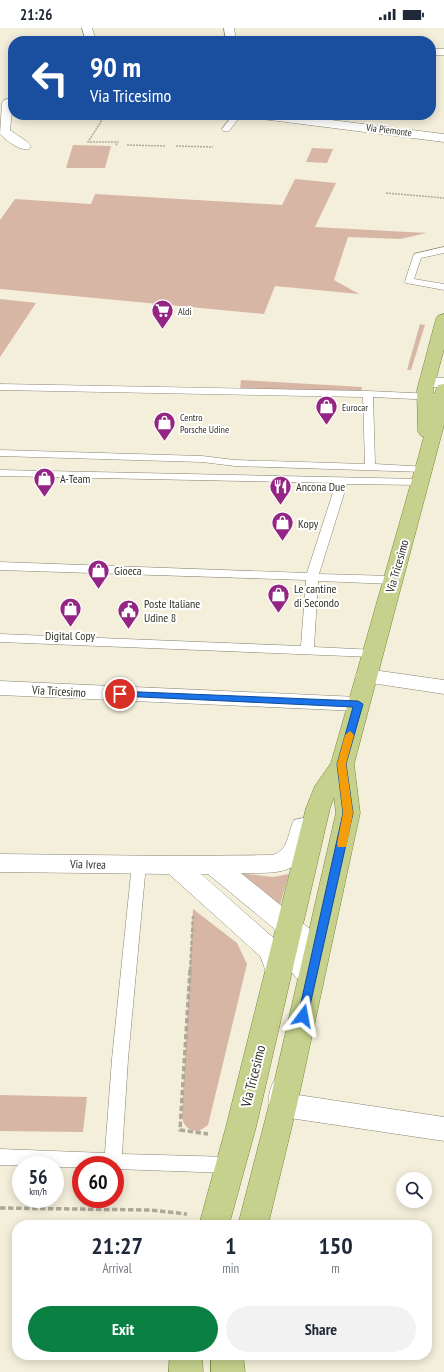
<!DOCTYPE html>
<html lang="en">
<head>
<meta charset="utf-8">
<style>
  :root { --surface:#fff; --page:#f2f2f3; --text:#1f2937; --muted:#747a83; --accent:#0b8043 }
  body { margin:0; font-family:"PT Sans Narrow",sans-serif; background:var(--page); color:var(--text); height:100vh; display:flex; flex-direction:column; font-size:15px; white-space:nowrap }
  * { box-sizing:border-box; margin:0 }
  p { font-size:13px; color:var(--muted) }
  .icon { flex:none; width:22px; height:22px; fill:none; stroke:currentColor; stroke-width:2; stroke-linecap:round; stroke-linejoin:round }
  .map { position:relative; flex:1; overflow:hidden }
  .panel { position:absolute; left:12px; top:1192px; width:420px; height:140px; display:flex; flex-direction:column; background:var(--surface); border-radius:16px; box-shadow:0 2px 10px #0003 }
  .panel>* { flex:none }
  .hud { position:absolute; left:8px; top:8px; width:428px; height:84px; border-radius:16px; box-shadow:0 2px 10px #0003; background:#1a4fa0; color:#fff; overflow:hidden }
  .fabs { position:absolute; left:396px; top:1144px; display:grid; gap:8px }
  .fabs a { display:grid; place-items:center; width:36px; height:36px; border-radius:50%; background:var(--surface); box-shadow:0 2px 10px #0003; font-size:20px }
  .speed { position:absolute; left:12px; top:1128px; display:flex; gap:8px; font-size:20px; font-weight:700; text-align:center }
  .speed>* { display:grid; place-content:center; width:52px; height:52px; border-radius:50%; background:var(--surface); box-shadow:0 2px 10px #0003; line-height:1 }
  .speed small { font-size:10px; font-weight:400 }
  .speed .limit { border:6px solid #d22; background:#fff; color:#111 }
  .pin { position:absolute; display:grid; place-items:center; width:34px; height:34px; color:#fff; margin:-17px; border:2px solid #fff; border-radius:50%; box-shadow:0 1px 4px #0007 }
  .me { position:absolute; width:44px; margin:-22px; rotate:13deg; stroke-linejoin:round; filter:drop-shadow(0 0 3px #0008) }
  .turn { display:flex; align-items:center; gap:14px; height:84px; padding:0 16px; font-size:18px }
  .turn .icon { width:52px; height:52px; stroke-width:2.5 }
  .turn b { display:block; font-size:28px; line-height:34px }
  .eta { display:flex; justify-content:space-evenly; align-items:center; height:68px; text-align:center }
  .eta b { font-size:24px; font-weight:700; line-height:28px }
  .action { display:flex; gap:8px; margin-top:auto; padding:8px 16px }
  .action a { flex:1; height:46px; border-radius:24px; background:var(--accent); color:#fff; font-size:16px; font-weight:700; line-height:46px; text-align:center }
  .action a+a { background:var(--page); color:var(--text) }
  .status { display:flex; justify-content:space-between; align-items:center; height:28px; padding:0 20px; background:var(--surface); direction:ltr }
  .status svg { height:11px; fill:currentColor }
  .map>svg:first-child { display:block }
</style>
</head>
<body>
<div class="status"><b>21:26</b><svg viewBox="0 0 49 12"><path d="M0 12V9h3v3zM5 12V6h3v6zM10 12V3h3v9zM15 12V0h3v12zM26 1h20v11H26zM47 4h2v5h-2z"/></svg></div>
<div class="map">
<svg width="444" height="1344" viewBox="0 0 444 1344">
  <rect width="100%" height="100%" fill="#f4efdb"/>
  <g fill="#d7b6a6">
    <path d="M73,117L111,118L105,140H66Z"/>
    <path d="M312,120L333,121L327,135L306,134Z"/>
    <path d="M295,151L336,155L315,199L427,205L400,211L348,209L334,252L359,266L275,258L264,286L0,261V192L15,171L91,176L95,166L282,177Z"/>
    <path d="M0,271L36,275L0,329Z"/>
    <path d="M420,296L425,297L411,342H407Z"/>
    <path d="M241,352L362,359L361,364L240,361Z"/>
    <path d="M230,844L273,849L289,846L279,881Z"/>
    <path d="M193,881L237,915L247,936L210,1089L208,1097L199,1103C188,1103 183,1098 182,1087Z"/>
    <path d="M0,1067L87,1069L83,1104L0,1103Z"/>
  </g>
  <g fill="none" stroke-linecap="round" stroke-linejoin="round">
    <defs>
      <g id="lane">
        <path d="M233,87H241L229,103H223L222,101Z"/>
        <path d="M444,219V225L421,230L414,251L444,256V262L406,255L405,253L414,226Z"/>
        <path d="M0,356L368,363L434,366L439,369L434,372L373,369L375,436L428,439L429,441L424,444L235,438L202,434L0,428V422L202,428L235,432L365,436L363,369L0,362Z"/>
        <path d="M0,442L420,451L425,454L420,457L347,456L319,546L393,548L397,549L399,552L397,555L393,556L318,553L314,619L376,622L378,625L376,628L372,629L0,614V606L301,618L306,552L0,542V534L307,545L336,455L0,448Z"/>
        <path d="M139,831L144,832L146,836L128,1031L122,1126L230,1129L236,1132L239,1137L236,1142L230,1145L115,1141V1137H81V1139H55V1137H0V1121L105,1125L112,1031L132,836L134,832Z"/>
      </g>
      <g id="street">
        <path d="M82,0H92L96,13H86Z"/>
        <path d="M224,0H234L236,13H226Z"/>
        <rect x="431" y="21" width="13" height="6"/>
        <path d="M8,71L13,74L10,102C17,108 26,111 31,118L29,121C19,123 7,113 0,106L2,75L4,72Z"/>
        <path d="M256,87H291L444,106V114L262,91L258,90Z"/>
        <path d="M427,349L444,350V360L421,358L419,354L421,350Z"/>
        <path d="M366,641L444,652V666L358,653L355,648L358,643Z"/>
        <path d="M0,653L358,669L366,671L369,676L366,681L358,683L0,667Z"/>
        <path d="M303,790L312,792L315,798C303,847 286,845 241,845L311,902C322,918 324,933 314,950L305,953L296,950L292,944L288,952L279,955L270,952C265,944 264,936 260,928L169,846L0,844V826L175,828L272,827C290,822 287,805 294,792ZM201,846H208L293,916L295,926L292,943L290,934L278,914Z"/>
        <path d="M284,1049L294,1053L298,1061V1067L444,1089V1113L283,1089L273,1086C267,1074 268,1064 274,1053Z"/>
      </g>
      <g id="primary">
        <path d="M444,286V321L433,362L434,368L438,357L444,356V397L354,736L360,785L297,1077L268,1197H238L269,1077L336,785L334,769L330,780L256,1099L229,1197H199L226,1099L306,780L315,758L331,735L419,427L424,408H421L418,404L417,362L436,291L438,288Z"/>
        <path d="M170,1327H202L203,1344H169Z"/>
        <path d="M211,1327H243L245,1344H211Z"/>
      </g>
    </defs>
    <use href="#lane" stroke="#898472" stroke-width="1"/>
    <use href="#street" stroke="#898472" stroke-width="1"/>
    <use href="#primary" stroke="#788537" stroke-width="1"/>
    <g stroke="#ada999" stroke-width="1.5" stroke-dasharray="2 1" stroke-linecap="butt">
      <path d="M85,87L102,92"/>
      <path d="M101,87L102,92L88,114H118L116,117"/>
      <path d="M127,117L165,118"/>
      <path d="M176,118L213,119"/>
      <path d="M386,165L444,170"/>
    </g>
    <path stroke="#ada999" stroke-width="2.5" stroke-dasharray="4.5 2" stroke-linecap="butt" d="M190,943L193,888"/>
    <g stroke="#ada999" stroke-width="3.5" stroke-dasharray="5.5 2.5" stroke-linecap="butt">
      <path d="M190,942L180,1102L208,1106"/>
      <path d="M0,1180L150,1182L187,1186"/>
    </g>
    <use href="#lane" fill="#fff" fill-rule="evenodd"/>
    <use href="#street" fill="#fff" fill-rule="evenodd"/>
    <use href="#primary" fill="#c5d18c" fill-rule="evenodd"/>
  </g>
  <path fill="#1a73e8" stroke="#114b97" d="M116,663L358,673L363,676L346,736L353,785L307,991L303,992L299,991L298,988L343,785L337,736L353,679L120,668L115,666Z"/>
  <path fill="#f59e0b" d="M350,703L354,707L346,736L353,785L347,816L346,819H338L337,816L343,785L337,736L345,707Z"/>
  <defs>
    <symbol id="supermarket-pin" viewBox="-11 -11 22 30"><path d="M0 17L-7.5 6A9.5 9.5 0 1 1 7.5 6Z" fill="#952584" stroke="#fff"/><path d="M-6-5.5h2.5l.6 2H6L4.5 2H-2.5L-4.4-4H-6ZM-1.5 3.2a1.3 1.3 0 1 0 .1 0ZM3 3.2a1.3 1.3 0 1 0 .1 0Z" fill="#fff"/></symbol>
    <symbol id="shop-pin" viewBox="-11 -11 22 30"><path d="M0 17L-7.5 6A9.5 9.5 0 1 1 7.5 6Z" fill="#952584" stroke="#fff"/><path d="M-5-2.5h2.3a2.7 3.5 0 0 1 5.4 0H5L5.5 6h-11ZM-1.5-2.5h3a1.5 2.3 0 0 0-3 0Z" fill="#fff"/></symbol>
    <symbol id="restaurant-pin" viewBox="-11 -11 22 30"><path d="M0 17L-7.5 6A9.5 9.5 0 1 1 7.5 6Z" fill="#952584" stroke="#fff"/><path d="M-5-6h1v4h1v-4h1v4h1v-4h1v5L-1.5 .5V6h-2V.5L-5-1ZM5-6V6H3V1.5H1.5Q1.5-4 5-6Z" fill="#fff"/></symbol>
    <symbol id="civic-pin" viewBox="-11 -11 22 30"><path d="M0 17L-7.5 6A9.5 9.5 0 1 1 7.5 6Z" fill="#952584" stroke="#fff"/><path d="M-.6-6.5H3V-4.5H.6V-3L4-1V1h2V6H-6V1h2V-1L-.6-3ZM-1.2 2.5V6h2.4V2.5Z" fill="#fff"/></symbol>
  </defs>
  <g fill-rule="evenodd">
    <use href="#supermarket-pin" x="150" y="270" width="25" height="34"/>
    <use href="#shop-pin" x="314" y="366" width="25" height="34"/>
    <use href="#shop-pin" x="152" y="382" width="25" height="34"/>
    <use href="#shop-pin" x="32" y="438" width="25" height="34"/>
    <use href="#restaurant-pin" x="268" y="446" width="25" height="34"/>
    <use href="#shop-pin" x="270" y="482" width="25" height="34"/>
    <use href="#shop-pin" x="86" y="530" width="25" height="34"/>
    <use href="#shop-pin" x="266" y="554" width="25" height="34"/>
    <use href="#shop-pin" x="58" y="568" width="25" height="34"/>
    <use href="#civic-pin" x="116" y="570" width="25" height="34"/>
  </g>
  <g text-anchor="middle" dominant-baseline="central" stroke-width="4" stroke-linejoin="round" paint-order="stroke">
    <g font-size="10" fill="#312f27" stroke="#fff">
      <text transform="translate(389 102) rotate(7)">Via Piemonte</text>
    </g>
    <g font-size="10" fill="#312f27" stroke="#fff" text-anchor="start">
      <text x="178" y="283">Aldi</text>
      <text x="342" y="379">Eurocar</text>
      <text x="180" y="389">Centro<tspan x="180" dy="12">Porsche Udine</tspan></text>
    </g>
    <g font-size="12" fill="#312f27" stroke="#fff" text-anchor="start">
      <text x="60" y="450">A-Team</text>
      <text x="296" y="458">Ancona Due</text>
      <text x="298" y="495">Kopy</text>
      <text x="114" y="542">Gioeca</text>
      <text x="294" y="560">Le cantine<tspan x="294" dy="14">di Secondo</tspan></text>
      <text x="144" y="575">Poste Italiane<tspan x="144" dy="14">Udine 8</tspan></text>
      <text x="70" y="607" text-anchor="middle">Digital Copy</text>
    </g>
    <g font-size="12" fill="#312f27" stroke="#fff">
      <text transform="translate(397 538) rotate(-74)">Via Tricesimo</text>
      <text transform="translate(59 663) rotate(3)">Via Tricesimo</text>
      <text transform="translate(88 836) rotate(1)">Via Ivrea</text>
    </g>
    <g font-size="14" fill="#312f27" stroke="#fff">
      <text transform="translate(253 1048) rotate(-76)">Via Tricesimo</text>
    </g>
  </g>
</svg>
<div class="fabs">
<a><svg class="icon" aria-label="search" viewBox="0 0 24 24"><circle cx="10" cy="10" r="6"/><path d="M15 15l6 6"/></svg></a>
</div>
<div class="speed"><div>56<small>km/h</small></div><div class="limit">60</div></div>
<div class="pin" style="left:120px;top:666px;background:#d93025"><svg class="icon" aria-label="arrive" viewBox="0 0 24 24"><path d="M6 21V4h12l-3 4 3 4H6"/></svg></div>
<svg class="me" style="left:303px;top:988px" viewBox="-20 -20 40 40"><path d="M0-17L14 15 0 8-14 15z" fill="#1a73e8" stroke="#fff" stroke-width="4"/></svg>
<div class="hud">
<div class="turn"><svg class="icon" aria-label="left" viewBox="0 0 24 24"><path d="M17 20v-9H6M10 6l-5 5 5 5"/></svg><div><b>90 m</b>Via Tricesimo</div></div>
</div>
<section class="panel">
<div class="eta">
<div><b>21:27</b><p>Arrival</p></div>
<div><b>1</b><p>min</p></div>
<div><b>150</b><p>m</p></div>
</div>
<div class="action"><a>Exit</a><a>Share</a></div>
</section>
</div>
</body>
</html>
